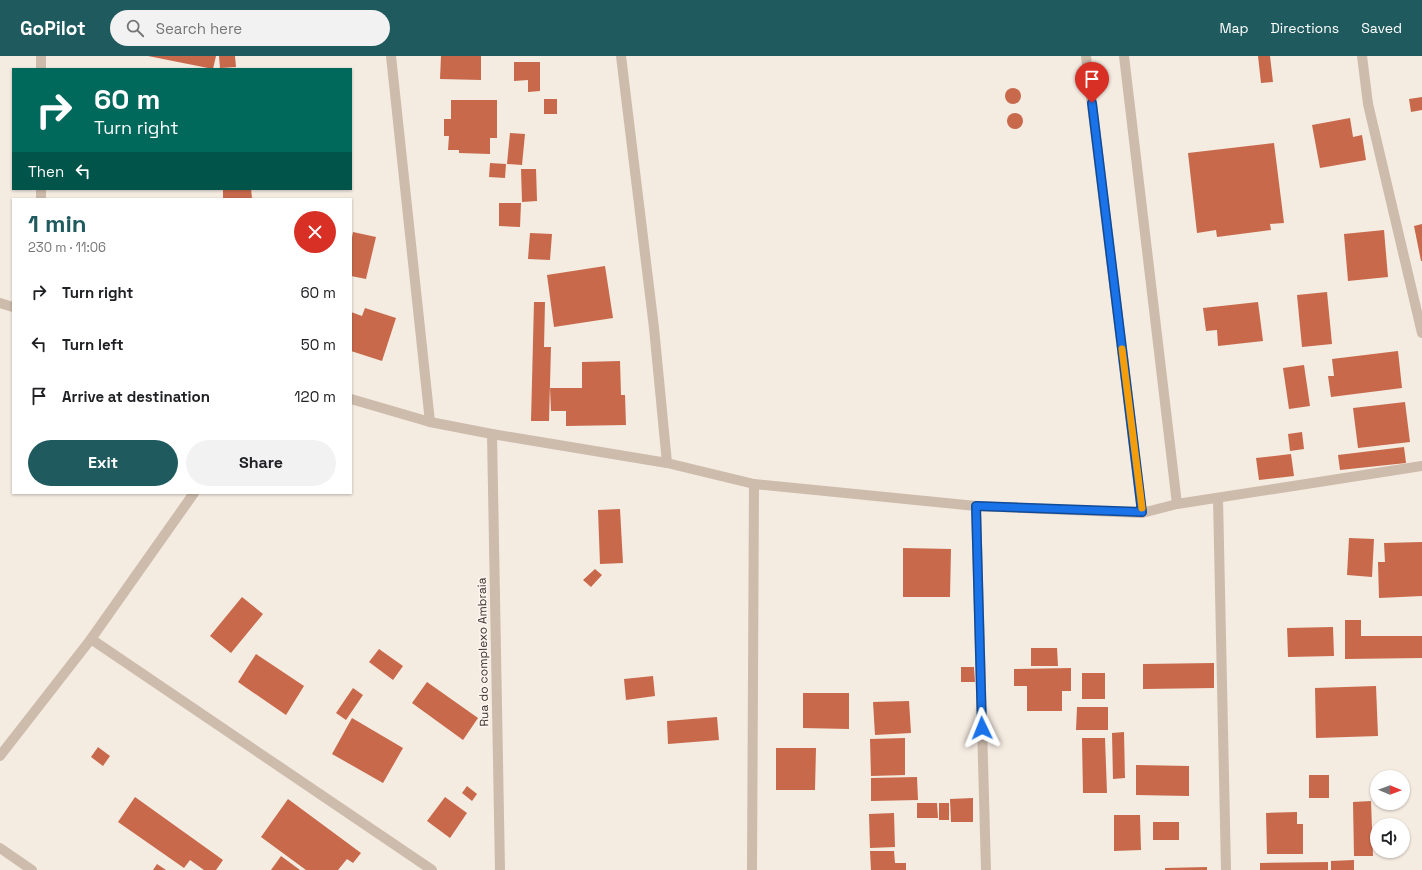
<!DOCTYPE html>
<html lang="en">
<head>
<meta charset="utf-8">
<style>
  :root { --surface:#fff; --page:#f2f2f2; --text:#202124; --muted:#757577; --accent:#1f5a5e }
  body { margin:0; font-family:"Space Grotesk",sans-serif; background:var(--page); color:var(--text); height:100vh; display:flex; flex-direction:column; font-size:15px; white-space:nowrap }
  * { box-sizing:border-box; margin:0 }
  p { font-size:13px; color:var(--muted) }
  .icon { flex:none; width:22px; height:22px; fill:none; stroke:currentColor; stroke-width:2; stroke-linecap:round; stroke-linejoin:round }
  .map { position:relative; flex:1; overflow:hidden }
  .side { position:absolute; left:12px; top:142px; width:340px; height:296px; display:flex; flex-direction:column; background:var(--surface); border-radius:0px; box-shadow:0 1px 3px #0004 }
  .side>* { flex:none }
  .guide { position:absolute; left:12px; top:12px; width:340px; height:122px; border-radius:0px; box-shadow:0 1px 3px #0004; background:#00695c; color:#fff; overflow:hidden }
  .needle { width:26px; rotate:91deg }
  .buttons { position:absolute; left:1370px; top:714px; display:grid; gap:8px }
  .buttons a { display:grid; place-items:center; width:40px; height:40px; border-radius:50%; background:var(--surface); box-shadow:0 1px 3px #0004; font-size:20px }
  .pin { position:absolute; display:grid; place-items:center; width:34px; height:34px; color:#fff; margin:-41px -17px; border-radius:50% 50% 50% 0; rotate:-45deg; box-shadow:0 0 4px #0007 }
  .pin .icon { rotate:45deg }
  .me { position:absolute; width:44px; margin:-22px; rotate:358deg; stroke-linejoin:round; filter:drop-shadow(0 0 3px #0008) }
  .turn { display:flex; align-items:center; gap:14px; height:84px; padding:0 16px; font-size:18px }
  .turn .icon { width:52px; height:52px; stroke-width:2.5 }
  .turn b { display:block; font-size:28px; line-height:34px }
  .then { display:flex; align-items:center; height:38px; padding:0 16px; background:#0003; gap:8px; font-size:15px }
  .round { display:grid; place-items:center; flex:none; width:42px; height:42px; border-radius:21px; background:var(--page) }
  .headline { display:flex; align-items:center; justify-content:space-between; height:68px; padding:0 16px }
  h1 { font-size:24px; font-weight:600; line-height:30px; color:var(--accent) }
  .cta { display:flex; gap:8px; margin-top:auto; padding:8px 16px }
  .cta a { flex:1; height:46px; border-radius:24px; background:var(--accent); color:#fff; font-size:16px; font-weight:600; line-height:46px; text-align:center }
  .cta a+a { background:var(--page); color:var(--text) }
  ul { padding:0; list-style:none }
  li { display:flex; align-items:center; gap:12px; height:52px; padding:0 16px }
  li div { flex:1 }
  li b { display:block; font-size:15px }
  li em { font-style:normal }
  header { display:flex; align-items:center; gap:24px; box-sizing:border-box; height:56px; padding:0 20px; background:var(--accent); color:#fff }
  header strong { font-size:19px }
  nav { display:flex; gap:22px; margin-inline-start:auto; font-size:14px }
  .search { width:280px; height:36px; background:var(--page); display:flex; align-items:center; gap:10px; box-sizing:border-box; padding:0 14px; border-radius:22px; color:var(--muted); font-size:15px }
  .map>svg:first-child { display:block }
</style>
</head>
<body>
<header>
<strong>GoPilot</strong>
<div class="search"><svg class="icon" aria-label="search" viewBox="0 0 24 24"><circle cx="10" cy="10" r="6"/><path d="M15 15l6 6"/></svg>Search here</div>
<nav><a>Map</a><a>Directions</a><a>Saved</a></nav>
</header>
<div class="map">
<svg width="1422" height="814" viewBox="0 0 1422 814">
  <rect width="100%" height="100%" fill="#f4ebe1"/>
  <g fill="#c8694b">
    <path d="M148,0H216L213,13Z"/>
    <path d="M219,0H235L236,11L220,12Z"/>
    <path d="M441,0H481V24L440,23Z"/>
    <path d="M1258,0H1270L1273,26L1261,27Z"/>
    <path d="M514,6H540V35L528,36V24L514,25Z"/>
    <circle cx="1013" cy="40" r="8"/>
    <path d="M1422,41V54L1411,56L1409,43Z"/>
    <rect x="544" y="43" width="13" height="15"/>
    <path d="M451,44H497V82H490V98L459,97V94H448L449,80H444V63H451Z"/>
    <circle cx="1015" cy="65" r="8"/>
    <path d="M1350,62L1353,81L1362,79L1366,104L1320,112L1312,69Z"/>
    <path d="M510,77L525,78L522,109L507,108Z"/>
    <path d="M1274,87L1284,167L1270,168L1271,174L1217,181L1216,174L1197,177L1188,97Z"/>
    <path d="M490,107L506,108L505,122L489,121Z"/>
    <path d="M521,113H536L537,145L522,146Z"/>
    <path d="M223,133H251L252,142L223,143Z"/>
    <path d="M499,147H521L520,171L499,170Z"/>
    <path d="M1422,168V205H1421L1414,170Z"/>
    <path d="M1384,174L1388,221L1348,225L1344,178Z"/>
    <path d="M353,176L376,181L366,223L351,220V187Z"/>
    <path d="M530,177L552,178L550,204L528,203Z"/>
    <path d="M605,210L613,262L554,271L547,219Z"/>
    <path d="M1327,236L1332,288L1302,291L1297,239Z"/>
    <path d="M534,246H545L544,291H551L549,365H531Z"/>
    <path d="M1258,246L1263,285L1218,290L1217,274L1206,275L1203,252Z"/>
    <path d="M365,252L396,262L382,305L351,295V256L362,260Z"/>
    <path d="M1398,295L1402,332L1331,341L1328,320H1334L1332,303Z"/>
    <path d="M620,305L621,339H625L626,369L566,370V355H551L550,332H582V306Z"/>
    <path d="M1304,309L1310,350L1289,353L1283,312Z"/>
    <path d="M1405,346L1410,386L1358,392L1353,352Z"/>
    <path d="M1302,376L1304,393L1290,395L1288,378Z"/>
    <path d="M1404,391L1406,407L1340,414L1338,399Z"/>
    <path d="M1291,398L1294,420L1259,424L1256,402Z"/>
    <path d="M620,453L623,507L600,508L598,454Z"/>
    <path d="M1349,482L1374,483L1372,521L1347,519Z"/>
    <path d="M1422,486V540L1379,542L1378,506H1385L1384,487Z"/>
    <path d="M903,492L951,493L950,541H903Z"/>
    <path d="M595,513L602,519L591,531L583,524Z"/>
    <path d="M242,541L263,558L231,597L210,580Z"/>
    <path d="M1345,564H1361V580H1422V602L1345,603Z"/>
    <path d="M1333,571L1334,600L1288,601L1287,572Z"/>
    <path d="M1031,592H1057L1058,610H1031Z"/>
    <path d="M379,593L403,610L393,624L369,606Z"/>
    <path d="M256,598L304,630L286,659L238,626Z"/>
    <path d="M1214,607V632L1143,633V608Z"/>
    <path d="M961,611H974L975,626H961Z"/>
    <path d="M1071,612V635H1062V655H1027V630H1014V613Z"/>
    <rect x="1082" y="617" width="23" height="26"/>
    <path d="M653,620L655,640L626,644L624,623Z"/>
    <path d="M427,626L478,662L463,684L412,647Z"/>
    <path d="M1376,630L1378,680L1316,682L1315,632Z"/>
    <path d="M353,632L363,639L346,664L336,657Z"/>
    <path d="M803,637H849V673L803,672Z"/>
    <path d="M909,645L911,677L875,679L873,646Z"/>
    <path d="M1077,651H1108V674H1076Z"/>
    <path d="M717,661L719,684L668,688L667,665Z"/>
    <path d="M352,662L403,692L383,727L332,698Z"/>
    <path d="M1124,676L1125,722L1113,723L1112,677Z"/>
    <path d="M905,682V719L871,720L870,683Z"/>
    <path d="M1082,682H1105L1107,737H1083Z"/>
    <path d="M98,691L110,700L103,710L91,701Z"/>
    <path d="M776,692H816L815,734H776Z"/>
    <path d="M1136,709L1189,710V740L1136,739Z"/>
    <rect x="1309" y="719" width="20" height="23"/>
    <path d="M917,721L918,744L871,745V722Z"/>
    <path d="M467,730L477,738L472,745L462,737Z"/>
    <path d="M135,741L223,804L216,814H204L190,804L184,812L118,766Z"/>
    <path d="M445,741L467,757L450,782L427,765Z"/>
    <path d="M973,742V766H951L950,743Z"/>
    <path d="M288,743L361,797L353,807L347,803L338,814H306L261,781Z"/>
    <path d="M1371,745L1373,800H1354L1353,746Z"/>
    <path d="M917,747H937L938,762H917Z"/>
    <rect x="939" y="747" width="10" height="17"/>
    <path d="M1297,756V768H1303V798H1267L1266,757Z"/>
    <path d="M894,757L895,791L870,792L869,758Z"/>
    <path d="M1114,759H1140L1141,794L1114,795Z"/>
    <rect x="1153" y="766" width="26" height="18"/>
    <path d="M870,795H894L895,807H906V814H871Z"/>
    <path d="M281,800L300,814H271Z"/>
    <path d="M1354,804V814H1331V805Z"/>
    <path d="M1328,806V814H1260V807Z"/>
    <path d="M157,808L166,814H153Z"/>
    <path d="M1207,811V814H1165V812Z"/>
  </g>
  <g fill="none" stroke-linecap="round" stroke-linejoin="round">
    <g stroke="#cdbbac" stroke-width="10">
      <path d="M391,0L430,366"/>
      <path d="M621,0L654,272L667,407"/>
      <path d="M1086,0L1142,457"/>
      <path d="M1124,0L1177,448"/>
      <path d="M1362,0L1368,48L1422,277"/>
      <path d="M41,13V0"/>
      <path d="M41,143V133"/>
      <path d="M0,247L13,251"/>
      <path d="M351,343L430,366L492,378L667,407L754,428L976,450L1142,457L1177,448L1422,410"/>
      <path d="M492,378L500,814"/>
      <path d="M1218,442L1226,814"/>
      <path d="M976,450L986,814"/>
      <path d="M91,583L432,814"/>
      <path d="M0,700L91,583L194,437"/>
      <path d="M0,792L32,814"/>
      <path d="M752,814L754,428"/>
    </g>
  </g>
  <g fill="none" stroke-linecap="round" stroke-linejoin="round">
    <defs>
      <path id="route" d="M982,672L976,450L1142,456L1092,47"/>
    </defs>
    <use href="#route" stroke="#114b97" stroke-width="10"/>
    <use href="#route" stroke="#1a73e8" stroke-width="7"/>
    <path stroke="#f59e0b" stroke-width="7" d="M1122,293L1142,452"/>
  </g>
  <g text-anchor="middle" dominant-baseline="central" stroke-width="3.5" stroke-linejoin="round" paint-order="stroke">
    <g font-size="12" fill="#3b302b" stroke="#fbf5ee">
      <text transform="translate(483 596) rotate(-91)">Rua do complexo Ambraia</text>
    </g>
  </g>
</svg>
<div class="buttons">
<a><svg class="needle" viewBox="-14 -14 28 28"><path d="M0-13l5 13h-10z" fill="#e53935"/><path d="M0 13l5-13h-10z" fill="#757577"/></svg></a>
<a><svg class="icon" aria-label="sound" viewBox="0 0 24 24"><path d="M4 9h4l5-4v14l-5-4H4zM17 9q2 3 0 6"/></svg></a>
</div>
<div class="pin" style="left:1092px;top:47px;background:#d93025"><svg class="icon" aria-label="arrive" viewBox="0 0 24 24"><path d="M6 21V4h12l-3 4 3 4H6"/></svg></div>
<svg class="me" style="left:982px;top:672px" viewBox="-20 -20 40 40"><path d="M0-17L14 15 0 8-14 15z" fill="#1a73e8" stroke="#fff" stroke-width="4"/></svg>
<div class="guide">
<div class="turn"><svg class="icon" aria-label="right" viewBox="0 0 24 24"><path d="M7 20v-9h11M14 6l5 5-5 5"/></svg><div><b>60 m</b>Turn right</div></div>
<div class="then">Then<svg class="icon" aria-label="left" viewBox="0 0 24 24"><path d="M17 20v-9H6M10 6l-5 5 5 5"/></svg></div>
</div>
<section class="side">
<div class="headline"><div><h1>1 min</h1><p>230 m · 11:06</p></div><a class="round" style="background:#d93025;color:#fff"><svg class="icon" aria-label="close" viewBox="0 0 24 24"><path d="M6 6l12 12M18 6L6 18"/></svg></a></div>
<ul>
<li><svg class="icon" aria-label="right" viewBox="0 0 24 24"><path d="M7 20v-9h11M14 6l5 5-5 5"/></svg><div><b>Turn right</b></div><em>60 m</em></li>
<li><svg class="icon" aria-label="left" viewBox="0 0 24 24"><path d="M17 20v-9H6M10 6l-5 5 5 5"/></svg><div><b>Turn left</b></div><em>50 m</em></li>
<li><svg class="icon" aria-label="arrive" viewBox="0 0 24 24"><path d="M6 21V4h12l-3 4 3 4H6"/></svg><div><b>Arrive at destination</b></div><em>120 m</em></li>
</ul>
<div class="cta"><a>Exit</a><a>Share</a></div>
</section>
</div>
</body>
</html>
